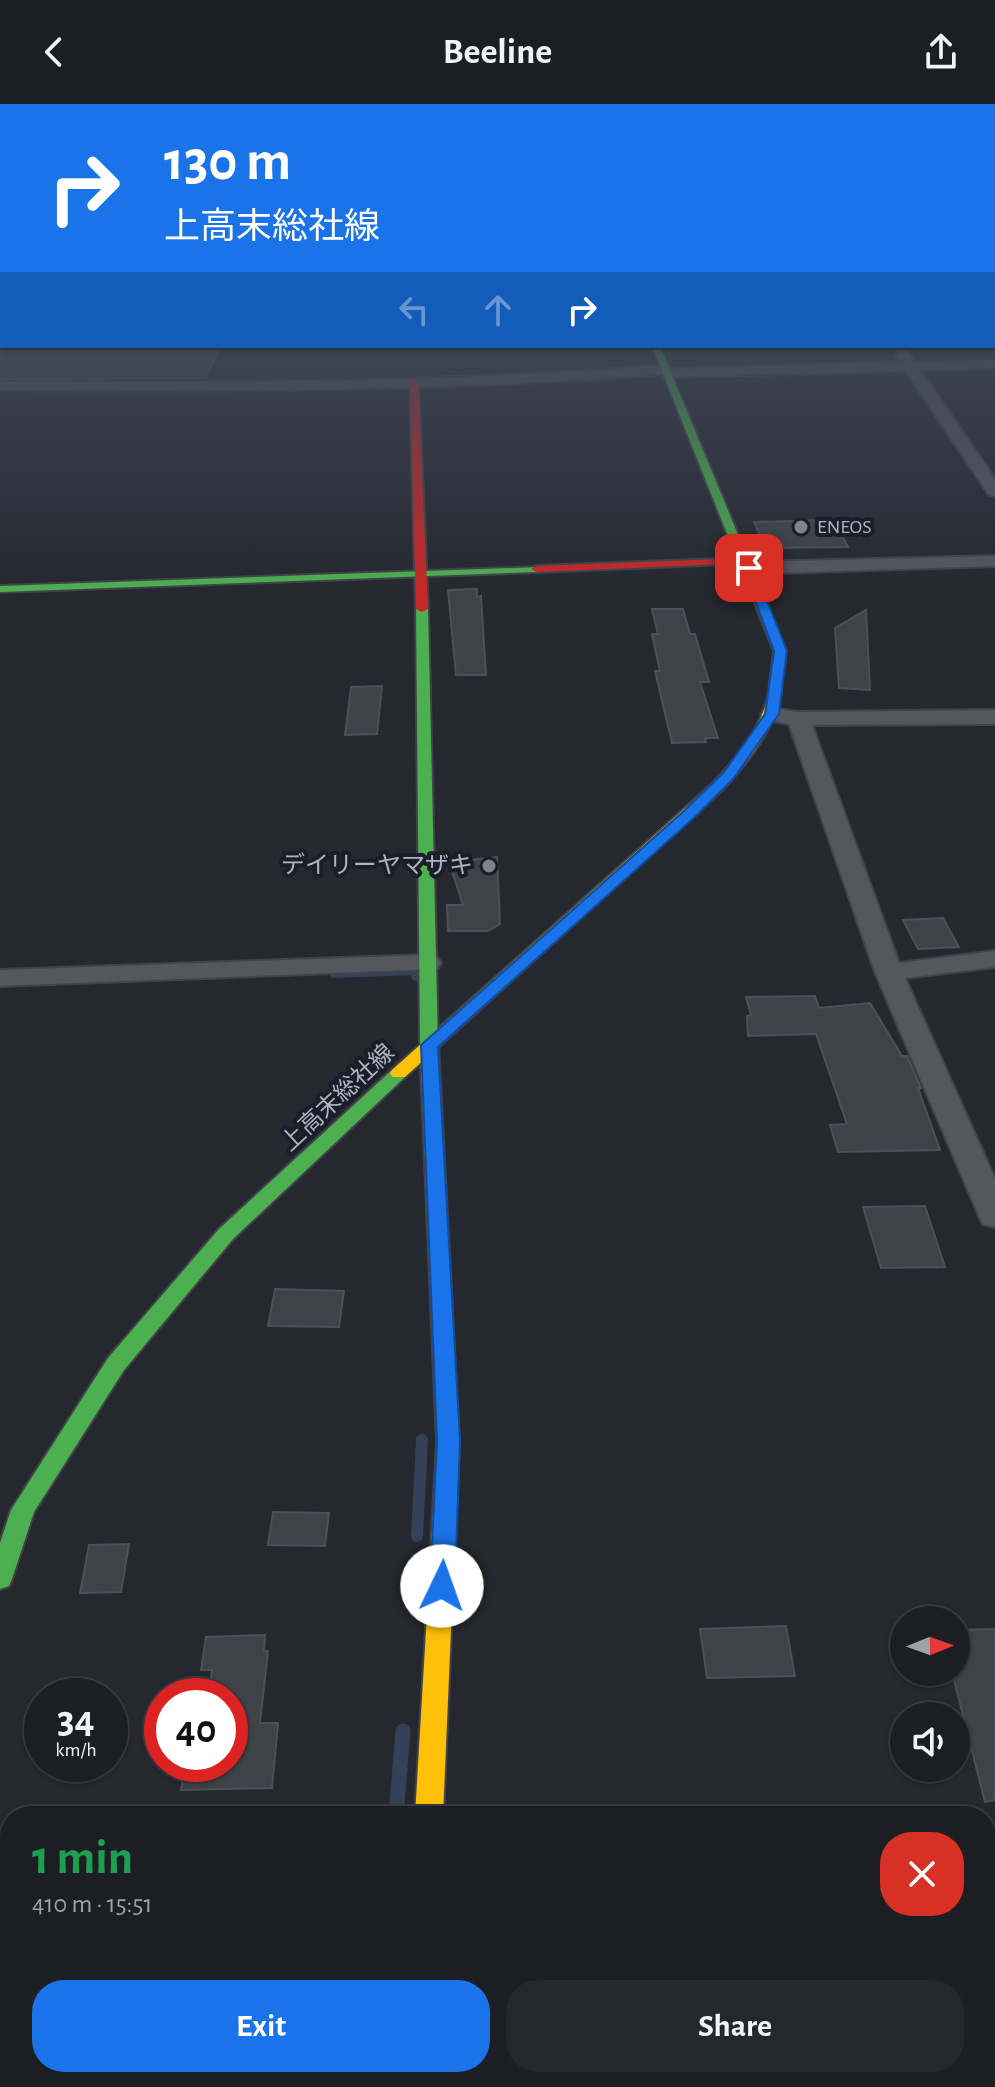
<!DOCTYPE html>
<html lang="en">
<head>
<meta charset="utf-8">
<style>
  :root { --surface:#1c1e23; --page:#25272b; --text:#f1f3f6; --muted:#a0a2a6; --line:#3a3c41; --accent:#1a73e8 }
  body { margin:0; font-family:"Alegreya Sans","Noto Sans JP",sans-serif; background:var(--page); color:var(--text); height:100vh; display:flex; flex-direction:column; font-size:30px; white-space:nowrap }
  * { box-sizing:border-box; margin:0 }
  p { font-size:26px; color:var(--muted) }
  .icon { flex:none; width:44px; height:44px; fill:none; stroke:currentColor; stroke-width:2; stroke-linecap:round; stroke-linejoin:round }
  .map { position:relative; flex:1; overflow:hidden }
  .panel { position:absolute; left:0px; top:1702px; width:996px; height:282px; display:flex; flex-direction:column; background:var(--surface); border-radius:32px 32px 0 0; box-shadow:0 2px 6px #0004,0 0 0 2px var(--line) }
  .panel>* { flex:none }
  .guide { position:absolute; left:0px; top:0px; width:996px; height:244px; box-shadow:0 2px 6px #0004,0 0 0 2px var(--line); background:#1a73e8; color:#fff; overflow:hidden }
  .needle { width:52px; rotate:89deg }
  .tools { position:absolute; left:890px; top:1502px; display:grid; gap:16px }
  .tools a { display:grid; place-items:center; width:80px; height:80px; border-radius:50%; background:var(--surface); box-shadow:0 2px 6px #0004,0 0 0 2px var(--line); font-size:40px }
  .speed { position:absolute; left:24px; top:1574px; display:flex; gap:16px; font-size:40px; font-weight:700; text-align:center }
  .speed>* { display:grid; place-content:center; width:104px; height:104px; border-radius:50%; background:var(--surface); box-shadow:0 2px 6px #0004,0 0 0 2px var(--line); line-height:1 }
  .speed small { font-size:20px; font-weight:400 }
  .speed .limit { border:12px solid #d22; background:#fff; color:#111 }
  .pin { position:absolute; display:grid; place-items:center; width:68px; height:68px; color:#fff; margin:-34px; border-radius:16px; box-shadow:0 4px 12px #0006 }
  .me { position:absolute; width:88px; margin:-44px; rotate:3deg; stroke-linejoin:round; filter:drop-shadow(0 0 6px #0008) }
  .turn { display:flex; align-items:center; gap:28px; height:168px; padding:0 32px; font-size:36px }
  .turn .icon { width:104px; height:104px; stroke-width:2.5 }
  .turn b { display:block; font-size:56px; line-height:68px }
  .lanes { display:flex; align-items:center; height:76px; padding:0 32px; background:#0003; justify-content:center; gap:40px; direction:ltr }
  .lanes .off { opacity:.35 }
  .round { display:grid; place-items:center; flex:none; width:84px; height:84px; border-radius:32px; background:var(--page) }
  .headline { display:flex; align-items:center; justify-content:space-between; height:136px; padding:0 32px }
  h1 { font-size:48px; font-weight:700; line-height:60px; color:#1e9e55 }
  .primary-button { display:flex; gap:16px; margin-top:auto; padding:16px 32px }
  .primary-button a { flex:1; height:92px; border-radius:32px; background:var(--accent); color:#fff; font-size:32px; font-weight:700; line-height:92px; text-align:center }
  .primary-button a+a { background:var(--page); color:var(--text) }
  header { display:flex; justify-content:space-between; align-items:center; height:104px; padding:0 32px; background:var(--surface); font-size:36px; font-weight:700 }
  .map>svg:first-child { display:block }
</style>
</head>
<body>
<header><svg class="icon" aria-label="back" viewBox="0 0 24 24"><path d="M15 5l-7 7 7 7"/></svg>Beeline<svg class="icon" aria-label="share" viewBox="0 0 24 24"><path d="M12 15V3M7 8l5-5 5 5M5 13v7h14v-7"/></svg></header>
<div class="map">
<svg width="995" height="1983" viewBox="0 0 995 1983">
  <rect width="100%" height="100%" fill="#25282f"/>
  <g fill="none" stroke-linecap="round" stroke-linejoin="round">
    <path stroke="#344158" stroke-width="10" d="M334,869L416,866V872"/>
    <path stroke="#344158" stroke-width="12" d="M417,1432L422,1336"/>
    <g stroke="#344158" stroke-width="15">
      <path d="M396,1712L403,1627"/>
      <path d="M384,1974V1983"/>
    </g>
  </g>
  <g fill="#3f4248" stroke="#4c5058" stroke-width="2">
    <path d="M0,242H220L206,274L0,275Z"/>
    <path d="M834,416L848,443L766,444L754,418Z"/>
    <path d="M477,485V493L481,492L486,571H456L448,486Z"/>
    <path d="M652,505H683L690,530H695L709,578H700L718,634H705L706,638L672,639L655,567H660L652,530H658Z"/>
    <path d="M866,506L870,586L839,584L835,524Z"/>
    <path d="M382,582L377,630L345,631L351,583Z"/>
    <path d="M497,753L500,820L488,827H448L447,801H463L449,758Z"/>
    <path d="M943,814L959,843L918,845L903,816Z"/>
    <path d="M815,892L819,904L870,899L902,952H907L921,984H918L940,1046L838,1048L830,1021L847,1020L816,930L748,932L747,912L751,911L746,893Z"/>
    <path d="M925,1102L945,1163L881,1164L863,1103Z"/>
    <path d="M275,1185L344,1187L339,1223L268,1222Z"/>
    <path d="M273,1408L329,1409L325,1442L268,1441Z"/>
    <path d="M129,1440L121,1488L80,1489L89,1441Z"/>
    <path d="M786,1522L795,1572L707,1574L700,1525Z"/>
    <path d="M995,1525V1696L985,1698L952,1568H956V1526Z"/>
    <path d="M265,1531L264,1547H268L260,1619H278L272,1684L181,1686L185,1660H230V1592H209L212,1566H201L206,1533Z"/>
  </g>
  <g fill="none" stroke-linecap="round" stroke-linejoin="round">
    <defs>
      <g id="street">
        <path d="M902,246L907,247L914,258L995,256V264L920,266L995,375V392L989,391L906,267L668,273L661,270C441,288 221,287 0,286V278C222,279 444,279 666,261L673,265L901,258L895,250Z"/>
        <path d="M995,452V462L749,470L740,464L749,458Z"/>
        <path d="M772,604L798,608L995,606V620L812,621L899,859L995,847V863L905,874L995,1075V1123L983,1120L979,1112L875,868L789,620L764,615L761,610Z"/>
        <path d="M427,851L437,853L441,859L437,865L0,882V866Z"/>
        <rect x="398" y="1974" width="52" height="9"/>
      </g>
      <g id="fast">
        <path d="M652,242H660L786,547L779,592L769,589L774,547Z"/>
        <path d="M541,463L543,465L537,468L0,488V482Z"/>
        <path d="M422,502L428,505L438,941L459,1340L456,1346L448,1349L440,1346L437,1340L420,941L416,505Z"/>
        <path d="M399,964L408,969L405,973L233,1135L124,1266L34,1408L12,1475L9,1482L0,1485V1439L11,1406L108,1254L219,1125L393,965Z"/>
      </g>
      <g id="slow">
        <path d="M775,585L781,589C772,628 749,657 722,686L405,973H393L390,969L393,965L712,680C738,653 760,627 769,589Z"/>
        <path d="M448,1331L456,1334L459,1340L443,1712H415L437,1340L440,1334Z"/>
      </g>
      <g id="jam">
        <path d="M414,275L418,278L428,505L422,508L416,505L410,278Z"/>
        <path d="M746,454L750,455V459L537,468L531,465L537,462Z"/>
      </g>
    </defs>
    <use href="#street" stroke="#414349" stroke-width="4"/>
    <use href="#fast" stroke="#414349" stroke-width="4"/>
    <use href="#slow" stroke="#414349" stroke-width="4"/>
    <use href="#jam" stroke="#414349" stroke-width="4"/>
    <use href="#street" fill="#54575e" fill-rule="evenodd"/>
    <use href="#fast" fill="#4caf50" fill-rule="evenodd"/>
    <use href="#slow" fill="#ffc107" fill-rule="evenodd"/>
    <use href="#jam" fill="#c62828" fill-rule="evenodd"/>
  </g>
  <linearGradient id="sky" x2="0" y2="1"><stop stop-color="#14161a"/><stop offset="0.43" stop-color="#404858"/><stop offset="1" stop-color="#404858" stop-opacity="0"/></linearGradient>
  <rect width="995" height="484" fill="url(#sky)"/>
  <path fill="#1a73e8" stroke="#114b97" stroke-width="2" d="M749,461L754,464L787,547L779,610L734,674L696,712L438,943L460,1336L455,1482L451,1489L442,1492L434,1489L430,1482L437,1336L421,941L685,706L724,668L765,610L774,547L743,464Z"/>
  <g fill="#7d838f" stroke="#191e29" stroke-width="3">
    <circle cx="801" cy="423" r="8"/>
    <circle cx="489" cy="762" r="8"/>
  </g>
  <g text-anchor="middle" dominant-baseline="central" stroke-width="8" stroke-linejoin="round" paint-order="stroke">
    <g font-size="20" fill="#adb4c2" stroke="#191e29" text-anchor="start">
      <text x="817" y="423">ENEOS</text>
    </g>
    <g font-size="24" fill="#adb4c2" stroke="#191e29" text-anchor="end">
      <text x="473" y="762">デイリーヤマザキ</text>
    </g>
    <g font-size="24" fill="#adb4c2" stroke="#191e29">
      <text transform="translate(338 994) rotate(-43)">上高末総社線</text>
    </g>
  </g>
</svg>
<div class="tools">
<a><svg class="needle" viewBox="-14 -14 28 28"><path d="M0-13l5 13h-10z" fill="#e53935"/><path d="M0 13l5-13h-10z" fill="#a0a2a6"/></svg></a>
<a><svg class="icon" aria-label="sound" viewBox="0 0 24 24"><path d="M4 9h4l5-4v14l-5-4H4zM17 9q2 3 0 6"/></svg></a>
</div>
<div class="speed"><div>34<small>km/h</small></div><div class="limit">40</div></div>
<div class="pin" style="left:749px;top:464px;background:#d93025"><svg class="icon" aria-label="arrive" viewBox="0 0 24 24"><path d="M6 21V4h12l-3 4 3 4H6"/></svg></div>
<svg class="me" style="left:442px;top:1482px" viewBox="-20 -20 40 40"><circle r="19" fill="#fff"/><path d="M0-13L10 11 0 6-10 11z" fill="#1a73e8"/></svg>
<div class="guide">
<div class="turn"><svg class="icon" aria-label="right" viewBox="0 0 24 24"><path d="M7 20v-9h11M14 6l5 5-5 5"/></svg><div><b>130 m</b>上高末総社線</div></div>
<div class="lanes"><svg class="icon off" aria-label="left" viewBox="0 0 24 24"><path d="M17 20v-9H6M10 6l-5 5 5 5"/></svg><svg class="icon off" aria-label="ahead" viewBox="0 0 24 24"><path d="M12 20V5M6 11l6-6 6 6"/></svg><svg class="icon" aria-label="right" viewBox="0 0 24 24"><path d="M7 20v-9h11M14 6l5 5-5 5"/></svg></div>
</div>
<section class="panel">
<div class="headline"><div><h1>1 min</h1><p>410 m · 15:51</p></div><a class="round" style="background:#d93025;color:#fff"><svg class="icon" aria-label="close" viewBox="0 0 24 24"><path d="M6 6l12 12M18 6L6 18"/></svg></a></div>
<div class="primary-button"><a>Exit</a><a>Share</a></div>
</section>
</div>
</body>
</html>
